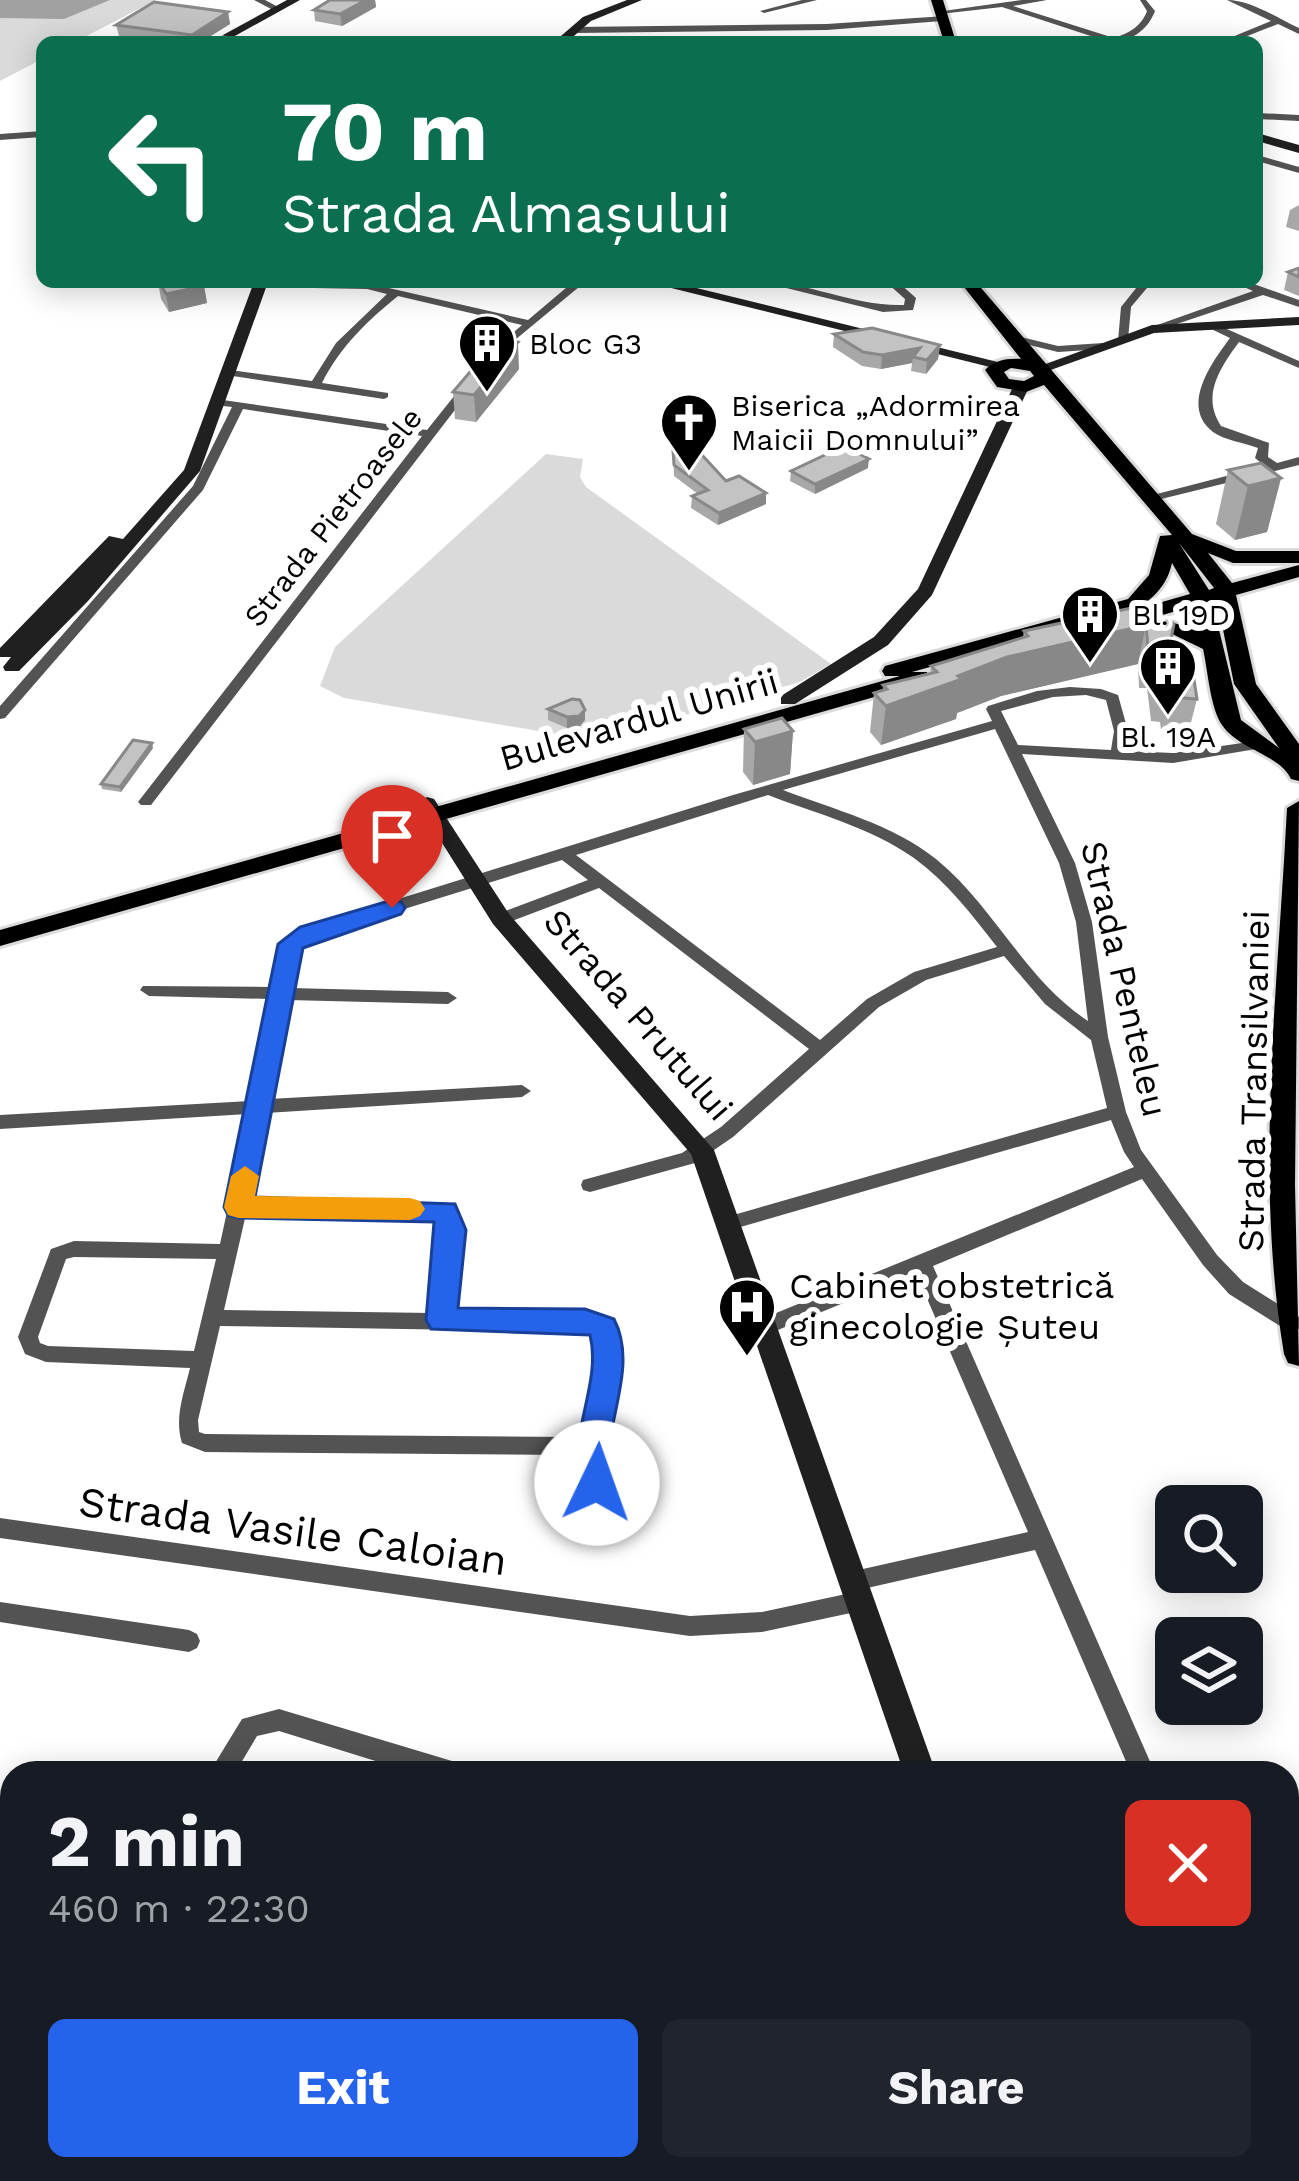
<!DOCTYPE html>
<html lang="en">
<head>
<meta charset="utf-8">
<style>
  :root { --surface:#171b24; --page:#20242c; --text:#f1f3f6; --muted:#9ea1a6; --accent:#2563eb }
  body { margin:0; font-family:"Work Sans",sans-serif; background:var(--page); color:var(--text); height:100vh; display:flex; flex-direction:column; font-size:45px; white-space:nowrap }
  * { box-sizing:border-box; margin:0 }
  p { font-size:39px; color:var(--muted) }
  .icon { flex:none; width:66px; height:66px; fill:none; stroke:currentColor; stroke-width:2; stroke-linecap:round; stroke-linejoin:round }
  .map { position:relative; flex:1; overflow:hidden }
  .drawer { position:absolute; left:0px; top:1761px; width:1299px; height:420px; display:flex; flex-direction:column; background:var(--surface); border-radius:36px 36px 0 0; box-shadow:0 6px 30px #0003 }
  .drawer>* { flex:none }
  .top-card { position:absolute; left:36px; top:36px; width:1227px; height:252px; border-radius:18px; box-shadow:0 6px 30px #0003; background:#0b6e4f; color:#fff; overflow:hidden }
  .controls { position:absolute; left:1155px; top:1485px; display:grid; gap:24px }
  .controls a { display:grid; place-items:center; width:108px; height:108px; border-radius:18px; background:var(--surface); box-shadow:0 6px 30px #0003; font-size:60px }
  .pin { position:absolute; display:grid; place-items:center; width:102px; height:102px; color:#fff; margin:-123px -51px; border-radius:50% 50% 50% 0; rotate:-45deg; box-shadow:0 0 12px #0007 }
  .pin .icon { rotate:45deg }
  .me { position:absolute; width:132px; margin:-66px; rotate:3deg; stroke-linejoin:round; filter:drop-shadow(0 0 9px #0008) }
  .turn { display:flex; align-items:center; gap:42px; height:252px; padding:0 48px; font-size:54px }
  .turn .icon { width:156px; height:156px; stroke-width:2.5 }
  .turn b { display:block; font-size:84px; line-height:102px }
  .round { display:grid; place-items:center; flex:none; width:126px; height:126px; border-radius:18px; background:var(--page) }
  .overview { display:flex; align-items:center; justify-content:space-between; height:204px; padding:0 48px }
  h1 { font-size:72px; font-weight:700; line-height:90px }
  .cta { display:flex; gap:24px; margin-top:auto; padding:24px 48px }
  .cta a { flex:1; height:138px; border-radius:18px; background:var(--accent); color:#fff; font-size:48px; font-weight:700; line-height:138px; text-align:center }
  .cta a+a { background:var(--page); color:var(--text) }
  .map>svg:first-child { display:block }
</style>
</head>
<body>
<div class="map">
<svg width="1299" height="2181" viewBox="0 0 1299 2181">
  <rect width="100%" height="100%" fill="#fff"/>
  <g fill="#dadada">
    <path d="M0,0H156L75,42H42V59L0,81Z"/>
    <path d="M546,454L583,459L580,477L586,487L831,664L800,682L628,732L556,734L344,698L320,686L335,647Z"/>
  </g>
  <path fill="#a1a1a1" d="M0,0H110L64,19L0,18Z"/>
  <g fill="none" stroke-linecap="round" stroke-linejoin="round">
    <defs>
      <g id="primary">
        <path d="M931,0H943L956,42H944Z"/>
        <path d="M960,282H976L1192,534L1236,551H1299V563H1233L1208,553L1232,583L1299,565V577L1236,595L1256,684L1299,744V781L1291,779C1279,754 1239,750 1222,725C1210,707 1208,671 1203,649L1166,631L1117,623V615L912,672H927V682L0,946V930L900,676H885L882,671L885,666L1128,599L1149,575L1160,536L1172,535L1044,385L1026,392L997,387L985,370C994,360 1008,358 1021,359ZM1011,368L1030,371L1034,376L1024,381L1009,379L1004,372ZM1179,543L1214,588L1209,590ZM1172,563L1190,594L1120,614C1145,607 1166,591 1172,563ZM1217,600L1234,684L1279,748L1241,720L1212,601ZM1193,606L1199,631L1156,617Z"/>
        <path d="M1299,801L1295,1185L1299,1366L1288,1363L1284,1354C1254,1174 1278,989 1287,808Z"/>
      </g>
    </defs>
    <use href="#primary" stroke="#dbdbdb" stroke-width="6"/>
    <g fill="#535353" fill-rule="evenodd">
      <path d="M254,0H265L282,9L275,11Z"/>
      <path d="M802,0H817L764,13L760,11Z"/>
      <path d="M1022,0H1047L1013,6L1114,38C1129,33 1141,27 1147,11L1140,0H1146L1155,11C1147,32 1129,42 1109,42L1002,7L940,14L936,12Z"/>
      <path d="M1227,0C1251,0 1277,18 1299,28V34L1278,24L1232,42H1220L1271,21Z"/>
      <path d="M945,16L942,21L827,30L574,33L570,30L574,27L827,24Z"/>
      <path d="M227,34L230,39L209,42L210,40Z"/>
      <path d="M93,38L104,40L105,42H89Z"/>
      <path d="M1257,113L1299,115V121L1257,119Z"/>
      <path d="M42,131V137L0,140V134Z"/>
      <path d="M1257,155L1299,167V173L1257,161Z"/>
      <path d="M256,282L367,283L528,320L573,282H585L492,359L486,356L488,354L522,325L398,296C367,321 340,347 322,383L388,393V397L384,399L226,375L224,373L230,370L312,381L336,343L387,294L367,289L260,287L256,286Z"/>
      <path d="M762,282C810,282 856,307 904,305L905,299L886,282H898L916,298L913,310L883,312Z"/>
      <path d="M1141,282H1152L1131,307L1128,339L1118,341L1121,307Z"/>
      <path d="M1233,282H1248L1299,300V307L1263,295L1156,331L1146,329L1253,291Z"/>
      <path d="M1211,322L1299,361V368L1239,342C1220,368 1201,396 1221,426L1269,443L1268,457L1277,463L1299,457V465L1149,502V496L1265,466L1255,458L1258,448C1245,443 1224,440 1213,432C1179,406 1213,361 1230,338L1207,327V323Z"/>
      <path d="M1017,336L1058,346L1103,343L1109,346L1103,349L1058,352L1013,341V337Z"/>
      <path d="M467,383L473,387L471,389L151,805H141L138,802L422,436L243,409L203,490L5,718L0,719V706L193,486L232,407L223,406V400L427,430L463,385Z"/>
      <path d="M1070,687L1101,689L1118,695L1128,731L1126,751L1173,753L1256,741L1263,745L1256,749L1173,763L1022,754L1075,863L1092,922L1108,1037L1126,1112L1141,1150L1217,1255L1243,1282L1299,1317V1329L1292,1331L1285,1329L1229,1294L1203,1265L1142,1179L933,1266L1155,1773H1131L1035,1550L854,1591L846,1588L843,1581L846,1574L854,1571L1028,1532L916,1273L773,1332L766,1334L759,1332L756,1326L759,1320L1134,1167L1124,1152L1111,1120L730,1230L723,1228L720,1223L723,1218L730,1216L1107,1108L1091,1040L1045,1004L1004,956L926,980L879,1007L733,1137L695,1163L590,1192L583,1190L581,1185L583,1180L682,1153L721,1127L809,1049L599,888L507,923H495L493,919L495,915L588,880L562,860L314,937L299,947L291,988L448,992L457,998L448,1004L288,1000L269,1099L522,1085L531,1091L522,1097L266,1113L249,1200L452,1206L462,1230L452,1314L603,1318L618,1335L615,1401L605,1438L609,1514L606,1521L598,1523L590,1521L587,1514L584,1450L567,1455L205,1452L182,1443C174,1418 184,1393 190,1368L46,1362L25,1354L18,1337L51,1249L74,1241L220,1244L248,1114L0,1129V1115L250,1101L271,999L149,996L140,990L143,986L274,987L283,944L302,929L733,795L992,721L986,709L988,706L1037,691ZM1086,695L1106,700L1114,731L1111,750L1018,745L1001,711L1053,697ZM995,729L1059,863L1076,922L1088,1021C1025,980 994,906 936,859C892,824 835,810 783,790ZM768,795C817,814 870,827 914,858C947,882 972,915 997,947L914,972L867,999L820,1040L576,855ZM246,1214L438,1218L442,1230L432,1313L224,1310ZM74,1257L216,1259L194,1351L48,1346L40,1343L38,1337L66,1259ZM220,1326L591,1332L598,1338L595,1401L586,1431L567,1437L205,1434L199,1432L198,1420Z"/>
      <path d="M0,1518L690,1616L762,1612L860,1591L868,1594L871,1601L868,1608L860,1611L762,1632L690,1636L0,1538Z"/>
      <path d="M0,1602L189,1630L197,1634L200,1641L197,1648L189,1652L0,1622Z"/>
      <path d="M279,1709L452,1761L461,1765L464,1773H414L279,1731L257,1736L235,1773H209L242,1719Z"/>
      <path d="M1287,2094L1297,2098L1299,2104V2149L1289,2145L1287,2139Z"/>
      <path d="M288,2169H326L333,2181H295Z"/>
    </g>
    <g fill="#202020" fill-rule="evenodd">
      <path d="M287,0H300L233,37L223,35Z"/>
      <path d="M627,0H642L591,21L567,42H554L583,17Z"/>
      <path d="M1257,133L1299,145V153L1257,141Z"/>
      <path d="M254,282H268L200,471L88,601L19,671H5L3,667L11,657H0V648L109,536L123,539L184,470Z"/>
      <path d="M647,282H672L1010,365L1002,370Z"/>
      <path d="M1299,317V325L1154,333L1045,372L1032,369L1152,325Z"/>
      <path d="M1021,382L1029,387L932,595L888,645L795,704H781V696L874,637L918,589L1013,387Z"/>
      <path d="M427,797L434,799L509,914L714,1150L936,1773H904L691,1154L493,924L417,803Z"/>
      <path d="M0,1804L12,1809V1841L0,1836Z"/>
      <path d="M884,2169H947L952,2181H889Z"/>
      <path d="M1039,2169H1075L1080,2181H1042Z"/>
    </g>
    <use href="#primary" fill="#000" fill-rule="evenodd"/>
  </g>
  <g fill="#a8a8a8">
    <path d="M330,0H375L376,7L342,26L315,21L314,10Z"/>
    <path d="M228,12L230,24L201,42H160L119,36L116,25Z"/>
    <path d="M1299,205V231L1286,227L1290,210Z"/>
    <path d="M1299,268V296L1284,290L1288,272Z"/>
    <path d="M158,282L204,286L207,303L169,312L161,299Z"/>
    <path d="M834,334L940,345L938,359L926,374L911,371L912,363L881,369L862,366L833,347Z"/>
    <path d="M519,369L476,422L455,419L453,392Z"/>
    <path d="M673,451L726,481L766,493V504L718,525L691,508L692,496L698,494L674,476Z"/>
    <path d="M868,468L815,494L790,481L791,471Z"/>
    <path d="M1228,470L1281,478L1267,532L1235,540L1216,524Z"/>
    <path d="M1136,607L1171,639L1197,699L1187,738L1162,737L1160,722L1151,721L1147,688H1139L1138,664L1001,696L957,713L956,719L881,745L870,732L874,693L883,691V685L930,673L931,666L1023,637L1024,631Z"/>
    <path d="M548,709L585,710V720L580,726L567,728L548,720Z"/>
    <path d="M744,729L793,731L790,774L753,785L743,772Z"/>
    <path d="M153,748L121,792L102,789L101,784Z"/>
  </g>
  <g fill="#888">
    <path d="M366,0H375L376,7L342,26L340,14Z"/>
    <path d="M228,12L230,24L201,42H193L192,35Z"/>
    <path d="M204,286L207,303L169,312L166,294Z"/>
    <path d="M518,342L519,369L476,422L474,395Z"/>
    <path d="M940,345L938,359L926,374L927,360Z"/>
    <path d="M920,348L913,357L912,363L881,369L882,355Z"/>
    <path d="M869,459L868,468L815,494V484Z"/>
    <path d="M1281,478L1267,532L1235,540L1248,486Z"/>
    <path d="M766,493V504L718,525L719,513Z"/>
    <path d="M1146,625L1138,664L1001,696L957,713L956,719L881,745L886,706L1007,657Z"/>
    <path d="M585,710V720L580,726L567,728V717Z"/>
    <path d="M793,731L790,774L753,785L755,742Z"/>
    <path d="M152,743L153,748L121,792L120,787Z"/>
  </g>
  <g fill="#c3c3c3" stroke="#888" stroke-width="3">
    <path d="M330,0H366L340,14L314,10Z"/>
    <path d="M154,2L228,12L192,35L116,25Z"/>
    <path d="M1299,268V277L1288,272Z"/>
    <path d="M159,282H167L204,286L166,294Z"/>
    <path d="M872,328L940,345L927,360L913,357L920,348L882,355L863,352L834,334Z"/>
    <path d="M498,339L518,342L474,395L453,392Z"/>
    <path d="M844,446L869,459L815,484L791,471Z"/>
    <path d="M673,451L701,454L726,481L739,476L766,493L719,513L692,496L708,490L674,465Z"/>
    <path d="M1261,463L1281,478L1248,486L1228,470Z"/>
    <path d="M1136,607L1154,609L1174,624L1171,639L1180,640L1184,673H1193L1197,699L1171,697L1169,682H1160L1156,649L1148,648L1146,625L1007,657L958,676L962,679L886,706L874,693L887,689L883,685L937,672L931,666L1028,636L1024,631Z"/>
    <path d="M572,699L580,700L585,710L579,716L567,717L548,709Z"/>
    <path d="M782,718L793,731L755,742L744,729Z"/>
    <path d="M133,740L152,743L120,787L101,784Z"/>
  </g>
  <path fill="#2563eb" stroke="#184099" stroke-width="3" d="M392,900L401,902L405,908L401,914L303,948L255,1197L455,1204L466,1230L458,1308L585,1309L614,1319C633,1356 617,1397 611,1435C607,1455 618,1474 609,1493L597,1497L586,1493C561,1443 603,1388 590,1335L431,1329L426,1320L434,1222L238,1218L228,1215L224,1207L278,944L300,927Z"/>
  <path fill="#f59e0b" d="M245,1166L259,1176L255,1196L410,1198L420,1201L425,1209L420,1216L410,1220L238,1218L228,1215L224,1207L231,1176Z"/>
  <defs>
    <symbol id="building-pin" viewBox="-11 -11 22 30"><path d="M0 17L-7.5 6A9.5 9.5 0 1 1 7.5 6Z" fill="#000" stroke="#fff"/><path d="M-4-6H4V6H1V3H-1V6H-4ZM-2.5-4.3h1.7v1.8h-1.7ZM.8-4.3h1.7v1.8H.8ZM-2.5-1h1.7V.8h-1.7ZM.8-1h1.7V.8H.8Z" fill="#fff"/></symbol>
    <symbol id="church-pin" viewBox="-11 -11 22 30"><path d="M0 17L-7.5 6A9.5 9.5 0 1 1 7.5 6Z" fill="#000" stroke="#fff"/><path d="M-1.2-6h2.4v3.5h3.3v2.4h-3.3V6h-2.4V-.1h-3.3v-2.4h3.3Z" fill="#fff"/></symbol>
    <symbol id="hospital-pin" viewBox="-11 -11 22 30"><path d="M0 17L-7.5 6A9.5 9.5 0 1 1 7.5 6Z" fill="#000" stroke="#fff"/><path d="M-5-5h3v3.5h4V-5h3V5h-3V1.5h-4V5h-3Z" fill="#fff"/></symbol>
  </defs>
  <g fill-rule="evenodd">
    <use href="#building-pin" x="454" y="310" width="66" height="90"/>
    <use href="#church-pin" x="656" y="389" width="66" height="90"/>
    <use href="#building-pin" x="1057" y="581" width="66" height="90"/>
    <use href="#building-pin" x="1135" y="633" width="66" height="90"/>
    <use href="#hospital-pin" x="714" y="1274" width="66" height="90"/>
  </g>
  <g text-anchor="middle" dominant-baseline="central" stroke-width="12" stroke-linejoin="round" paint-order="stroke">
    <g font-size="30" fill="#000" stroke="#fff" text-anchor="start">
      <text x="529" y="343">Bloc G3</text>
      <text x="731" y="405">Biserica „Adormirea<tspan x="731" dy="34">Maicii Domnului”</tspan></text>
      <text x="1132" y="614">Bl. 19D</text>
      <text x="1168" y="736" text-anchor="middle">Bl. 19A</text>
    </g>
    <g font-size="30" fill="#000" stroke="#fff">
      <text transform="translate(333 517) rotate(-52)">Strada Pietroasele</text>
    </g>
    <g font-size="36" fill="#000" stroke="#fff">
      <text transform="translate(639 720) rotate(-16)">Bulevardul Unirii</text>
      <text transform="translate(1124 979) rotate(77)">Strada Penteleu</text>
      <text transform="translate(638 1015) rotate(49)">Strada Prutului</text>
      <text transform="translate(1254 1081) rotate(-89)">Strada Transilvaniei</text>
    </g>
    <g font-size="36" fill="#000" stroke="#fff" text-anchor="start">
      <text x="789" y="1286">Cabinet obstetrică<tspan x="789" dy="41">ginecologie Șuteu</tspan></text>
    </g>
    <g font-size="42" fill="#000" stroke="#fff">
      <text transform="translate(293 1531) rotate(8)">Strada Vasile Caloian</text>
    </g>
  </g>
</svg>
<div class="controls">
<a><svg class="icon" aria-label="search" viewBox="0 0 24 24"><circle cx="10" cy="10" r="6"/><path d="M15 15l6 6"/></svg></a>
<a><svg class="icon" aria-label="layers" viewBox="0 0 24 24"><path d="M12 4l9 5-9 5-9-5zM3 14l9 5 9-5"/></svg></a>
</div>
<div class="pin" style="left:392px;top:908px;background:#d93025"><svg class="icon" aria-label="arrive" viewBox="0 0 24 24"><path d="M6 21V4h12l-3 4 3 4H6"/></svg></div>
<svg class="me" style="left:597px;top:1483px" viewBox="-20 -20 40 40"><circle r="19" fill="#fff"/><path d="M0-13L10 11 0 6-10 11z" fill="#2563eb"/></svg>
<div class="top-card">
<div class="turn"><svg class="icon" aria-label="left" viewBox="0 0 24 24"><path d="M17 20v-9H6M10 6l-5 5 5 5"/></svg><div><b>70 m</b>Strada Almașului</div></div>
</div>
<section class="drawer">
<div class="overview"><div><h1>2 min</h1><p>460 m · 22:30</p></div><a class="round" style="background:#d93025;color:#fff"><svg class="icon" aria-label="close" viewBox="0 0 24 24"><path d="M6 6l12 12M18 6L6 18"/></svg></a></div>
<div class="cta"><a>Exit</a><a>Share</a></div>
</section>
</div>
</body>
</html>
